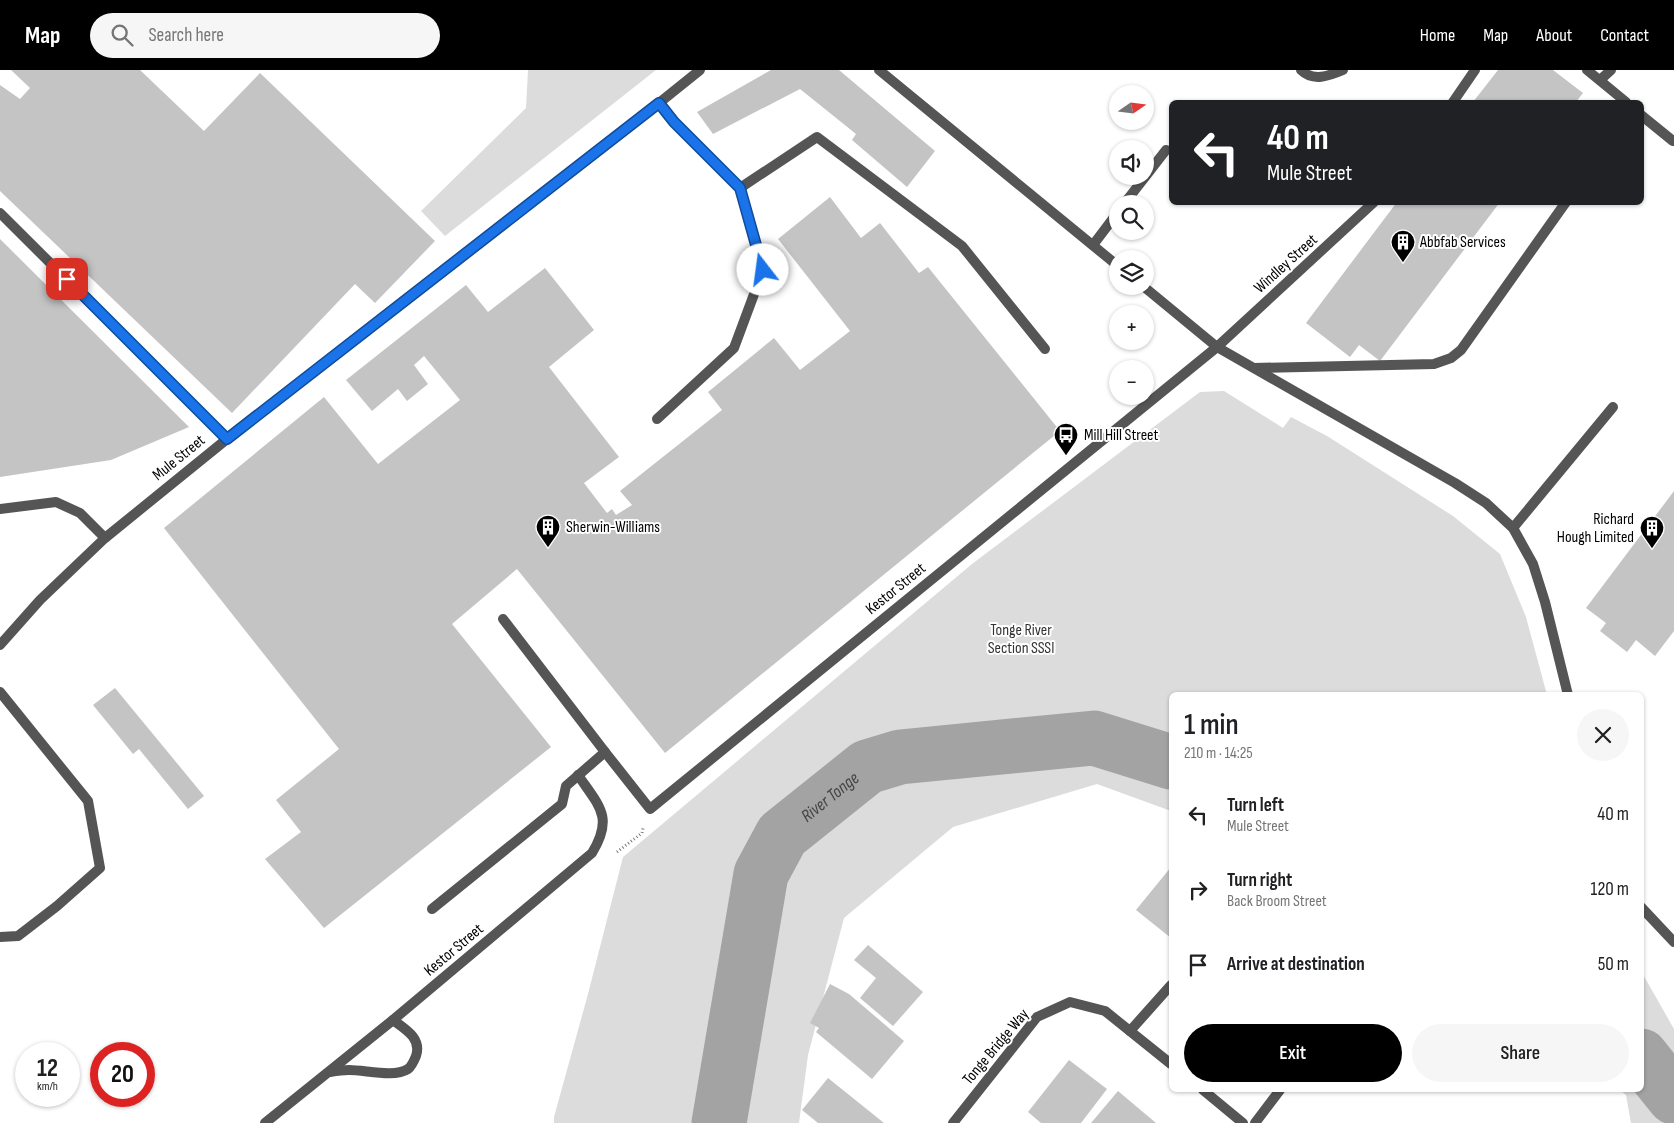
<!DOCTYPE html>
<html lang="en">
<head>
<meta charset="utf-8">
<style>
  :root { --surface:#fff; --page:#f6f6f6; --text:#202124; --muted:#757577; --accent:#000 }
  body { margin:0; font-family:"Sofia Sans Condensed",sans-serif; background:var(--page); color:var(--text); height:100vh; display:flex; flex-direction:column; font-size:19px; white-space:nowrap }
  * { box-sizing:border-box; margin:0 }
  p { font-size:16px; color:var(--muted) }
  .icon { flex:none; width:28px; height:28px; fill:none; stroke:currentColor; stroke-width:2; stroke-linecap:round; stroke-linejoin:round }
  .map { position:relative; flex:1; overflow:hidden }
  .sheet { position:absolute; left:1169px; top:622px; width:475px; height:400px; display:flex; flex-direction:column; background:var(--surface); border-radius:8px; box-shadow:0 1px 4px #0004 }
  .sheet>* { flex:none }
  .guide { position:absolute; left:1169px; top:30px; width:475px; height:105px; border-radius:8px; box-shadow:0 1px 4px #0004; background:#202124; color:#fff; overflow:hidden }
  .needle { width:32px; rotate:76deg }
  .buttons { position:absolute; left:1109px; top:15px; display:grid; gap:10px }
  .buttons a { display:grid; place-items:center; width:45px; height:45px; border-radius:50%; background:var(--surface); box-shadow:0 1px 4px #0004; font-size:25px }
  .speed { position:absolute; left:15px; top:972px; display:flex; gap:10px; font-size:25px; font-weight:700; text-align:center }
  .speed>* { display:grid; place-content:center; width:65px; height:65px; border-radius:50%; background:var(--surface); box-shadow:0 1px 4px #0004; line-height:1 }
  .speed small { font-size:12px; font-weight:400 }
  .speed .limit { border:8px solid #d22; background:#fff; color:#111 }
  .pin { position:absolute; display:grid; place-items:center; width:42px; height:42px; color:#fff; margin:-21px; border-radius:10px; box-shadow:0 2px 8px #0006 }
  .me { position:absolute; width:55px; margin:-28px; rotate:345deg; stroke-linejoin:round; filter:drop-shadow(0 0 4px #0008) }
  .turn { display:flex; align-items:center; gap:18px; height:105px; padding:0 15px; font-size:22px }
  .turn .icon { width:65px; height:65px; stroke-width:2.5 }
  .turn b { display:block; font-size:35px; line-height:42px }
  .round { display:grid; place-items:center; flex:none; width:52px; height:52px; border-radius:26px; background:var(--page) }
  .overview { display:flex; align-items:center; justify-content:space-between; height:85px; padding:0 15px }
  h1 { font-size:30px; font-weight:600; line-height:38px }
  .button { display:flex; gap:10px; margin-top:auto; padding:10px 15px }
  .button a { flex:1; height:58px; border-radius:30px; background:var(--accent); color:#fff; font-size:20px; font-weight:600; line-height:58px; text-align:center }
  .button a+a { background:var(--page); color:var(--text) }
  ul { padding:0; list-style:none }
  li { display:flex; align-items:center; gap:15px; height:75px; padding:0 15px }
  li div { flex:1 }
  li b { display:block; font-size:19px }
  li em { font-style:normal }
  header { display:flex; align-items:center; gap:30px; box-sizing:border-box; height:70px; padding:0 25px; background:var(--accent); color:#fff }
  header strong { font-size:24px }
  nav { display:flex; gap:28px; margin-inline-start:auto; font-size:18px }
  .search { width:350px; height:45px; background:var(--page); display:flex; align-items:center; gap:12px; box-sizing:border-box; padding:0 18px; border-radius:28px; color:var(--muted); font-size:19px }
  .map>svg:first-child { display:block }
</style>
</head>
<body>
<header>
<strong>Map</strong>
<div class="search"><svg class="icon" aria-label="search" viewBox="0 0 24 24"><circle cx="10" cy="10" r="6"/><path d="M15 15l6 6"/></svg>Search here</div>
<nav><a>Home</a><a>Map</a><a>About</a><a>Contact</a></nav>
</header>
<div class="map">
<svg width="1674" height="1053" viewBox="0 0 1674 1053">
  <rect width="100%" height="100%" fill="#fff"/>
  <g fill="#dcdcdc">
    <path d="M528,0H656L445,166L421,141L526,38Z"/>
    <path d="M1224,321L1283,358L1291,347L1327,366L1453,446L1500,484L1526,547L1547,625H1171V741L1097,714L953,757L844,848L808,985L799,1053H554V1047L588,924L623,787L972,494L1200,322Z"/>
    <path d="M1641,901L1674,959V1053H1631L1626,1025L1620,1020H1641Z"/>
  </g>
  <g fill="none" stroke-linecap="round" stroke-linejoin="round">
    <g stroke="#a3a3a3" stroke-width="55">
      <path d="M1641,986L1674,1027"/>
      <path id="s1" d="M719,1053L761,804L782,765L867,697L900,687L1094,668L1171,692"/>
    </g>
  </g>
  <g fill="#c4c4c4">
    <path d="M11,0H140L204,61L260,3L435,171L375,233L355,214L232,343L0,121V15L20,29L30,18Z"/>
    <path d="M771,0H839L935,81L907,117L852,70L856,64L800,19L713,64L697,42Z"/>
    <path d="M1498,0H1553L1583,23L1576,32H1473Z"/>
    <path d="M830,127L861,168L880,153L919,203L928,197L1060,361L665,683L517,499L452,554L551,677L324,858L265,789L301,762L276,730L339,679L164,458L324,327L378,394L460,330L424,286L414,295L428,314L407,331L398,319L372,341L346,310L466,215L488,242L545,198L594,260L549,297L619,387L584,413L607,443L612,439L616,445L632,435L620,421L722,340L708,322L774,268L800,300L850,261L778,169Z"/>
    <path d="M1397,132H1500L1380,291L1359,275L1350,287L1306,253Z"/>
    <path d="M0,169L189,357L111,390L0,407Z"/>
    <path d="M1674,421V561L1655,586L1636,570L1627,582L1600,561L1606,553L1586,538Z"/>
    <path d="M115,618L204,726L188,739L139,679L133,684L93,635Z"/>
    <path d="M1171,797V868L1136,840Z"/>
    <path d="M868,875L923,922L893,956L860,928L876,908L854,890Z"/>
    <path d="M830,914L849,924L904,971L872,1009L816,962L819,958L810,953Z"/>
    <path d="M1069,990L1107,1019L1081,1053H1041L1028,1042Z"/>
    <path d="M828,1008L884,1053H818L802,1040Z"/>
    <path d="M1118,1021L1156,1053H1091Z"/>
  </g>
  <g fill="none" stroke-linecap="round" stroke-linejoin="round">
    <path stroke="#777" stroke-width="3" stroke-dasharray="1 2.5" stroke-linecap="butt" d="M617,782L642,763L643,758"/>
    <g stroke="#555" stroke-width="10">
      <path d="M1301,0C1313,12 1329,6 1343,0"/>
      <path d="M1600,10L1611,0"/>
      <path d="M659,33L674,52L740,118L817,67L962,176L1045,279"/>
      <path d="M1124,134L1166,80"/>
      <path d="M0,143L227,369"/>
      <path d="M1093,175L1118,142"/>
      <path d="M1217,277L1455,413L1486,433L1513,458L1533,494L1545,532L1568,625"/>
      <path d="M1254,298L1434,294L1451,288L1461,280L1566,132"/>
      <path d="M657,349L734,278L763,200L740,118"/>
      <path d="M0,439L56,432L80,443L105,468"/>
      <path d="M1513,458L1613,337"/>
      <path d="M0,622L88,731L100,798L57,836L18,866L0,867"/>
      <path d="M1641,837L1674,872"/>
      <path d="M432,839L562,734L566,716L605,682L503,549"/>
      <path d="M1130,961L1171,915"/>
      <path d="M330,1002C336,1001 343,1000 349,1000C366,1000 394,1008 408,999C412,996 414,991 416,986C422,968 405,959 393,950"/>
      <path d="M1255,1053L1280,1020"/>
    </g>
    <g stroke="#555" stroke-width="10">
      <path d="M879,0L1118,196"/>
      <path d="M1587,0L1626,32"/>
      <path d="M1453,32L1475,0"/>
      <path d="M1641,45L1673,71"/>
      <path d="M1143,216L1217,277"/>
      <path d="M0,575L40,530L105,468L227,369L659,33L700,0"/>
      <path d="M605,682L650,739L1217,277L1374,132"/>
      <path d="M1203,1020L1243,1053"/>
      <path d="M265,1053L393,950L592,783C614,747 599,736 578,705"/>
      <path d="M953,1053L1037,947L1070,932L1105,941L1171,994"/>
    </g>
  </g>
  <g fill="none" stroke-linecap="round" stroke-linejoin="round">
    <defs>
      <path id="route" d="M67,209L227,369L659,33L674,52L740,118L763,200"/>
    </defs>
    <use href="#route" stroke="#114b97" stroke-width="12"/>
    <use href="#route" stroke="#1a73e8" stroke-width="9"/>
  </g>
  <defs>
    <symbol id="building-pin" viewBox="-11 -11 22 30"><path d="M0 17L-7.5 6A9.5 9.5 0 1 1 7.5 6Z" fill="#000" stroke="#fff"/><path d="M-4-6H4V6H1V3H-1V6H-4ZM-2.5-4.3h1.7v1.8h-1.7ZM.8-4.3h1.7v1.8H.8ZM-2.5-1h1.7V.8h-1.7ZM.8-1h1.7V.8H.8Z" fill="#fff"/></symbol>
    <symbol id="bus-pin" viewBox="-11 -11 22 30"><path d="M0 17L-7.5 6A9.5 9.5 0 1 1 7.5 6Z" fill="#000" stroke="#fff"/><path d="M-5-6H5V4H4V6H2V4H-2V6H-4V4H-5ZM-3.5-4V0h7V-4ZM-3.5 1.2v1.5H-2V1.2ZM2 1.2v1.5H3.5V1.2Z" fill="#fff"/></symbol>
  </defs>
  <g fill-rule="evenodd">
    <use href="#building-pin" x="1389" y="158" width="28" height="38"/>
    <use href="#bus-pin" x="1052" y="351" width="28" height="38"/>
    <use href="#building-pin" x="534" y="443" width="28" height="38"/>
    <use href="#building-pin" x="1638" y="444" width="28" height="38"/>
  </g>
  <g text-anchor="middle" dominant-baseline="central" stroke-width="4" stroke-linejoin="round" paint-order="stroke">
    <g font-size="16" fill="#000" stroke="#fff" text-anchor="start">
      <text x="1420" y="172">Abbfab Services</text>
      <text x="1084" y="365">Mill Hill Street</text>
      <text x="1634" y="449" text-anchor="end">Richard<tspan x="1634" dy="18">Hough Limited</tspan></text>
      <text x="566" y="457">Sherwin-Williams</text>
    </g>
    <g font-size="16" fill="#000" stroke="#fff">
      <text transform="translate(1286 194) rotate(-42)">Windley Street</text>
      <text transform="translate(179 388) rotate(-39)">Mule Street</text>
      <text transform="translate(896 519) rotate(-39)">Kestor Street</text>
      <text transform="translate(454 880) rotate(-40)">Kestor Street</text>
      <text transform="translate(996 977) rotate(-50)">Tonge Bridge Way</text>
    </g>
    <g font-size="16" fill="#333" stroke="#fff">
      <text x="1021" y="560">Tonge River<tspan x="1021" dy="18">Section SSSI</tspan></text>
    </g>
    <g font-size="18" font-style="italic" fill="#444" stroke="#fff">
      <text stroke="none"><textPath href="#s1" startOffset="358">River Tonge</textPath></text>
    </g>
  </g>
</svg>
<div class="buttons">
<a><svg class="needle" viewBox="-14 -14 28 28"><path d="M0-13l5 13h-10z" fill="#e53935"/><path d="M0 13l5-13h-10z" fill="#757577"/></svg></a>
<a><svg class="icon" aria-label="sound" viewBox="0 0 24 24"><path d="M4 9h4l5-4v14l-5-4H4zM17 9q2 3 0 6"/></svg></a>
<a><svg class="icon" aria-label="search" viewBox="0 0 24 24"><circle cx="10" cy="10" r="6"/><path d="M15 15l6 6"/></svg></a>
<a><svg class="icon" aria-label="layers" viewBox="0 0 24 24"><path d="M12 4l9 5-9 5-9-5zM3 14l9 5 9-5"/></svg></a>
<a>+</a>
<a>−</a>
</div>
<div class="speed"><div>12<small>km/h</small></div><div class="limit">20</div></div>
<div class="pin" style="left:67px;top:209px;background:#d93025"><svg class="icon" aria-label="arrive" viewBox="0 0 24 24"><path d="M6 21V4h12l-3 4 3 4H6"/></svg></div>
<svg class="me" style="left:763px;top:200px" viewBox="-20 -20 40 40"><circle r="19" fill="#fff"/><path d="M0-13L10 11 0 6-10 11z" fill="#1a73e8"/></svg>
<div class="guide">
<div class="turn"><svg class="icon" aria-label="left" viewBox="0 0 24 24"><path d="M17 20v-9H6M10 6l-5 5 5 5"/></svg><div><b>40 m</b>Mule Street</div></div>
</div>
<section class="sheet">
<div class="overview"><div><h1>1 min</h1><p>210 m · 14:25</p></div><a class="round"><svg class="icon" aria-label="close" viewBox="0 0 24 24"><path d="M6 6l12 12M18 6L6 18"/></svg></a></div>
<ul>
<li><svg class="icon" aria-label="left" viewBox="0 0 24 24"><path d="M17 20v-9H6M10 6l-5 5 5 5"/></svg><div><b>Turn left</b><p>Mule Street</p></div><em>40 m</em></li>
<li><svg class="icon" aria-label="right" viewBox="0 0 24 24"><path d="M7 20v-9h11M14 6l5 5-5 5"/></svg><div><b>Turn right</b><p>Back Broom Street</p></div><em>120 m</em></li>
<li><svg class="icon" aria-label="arrive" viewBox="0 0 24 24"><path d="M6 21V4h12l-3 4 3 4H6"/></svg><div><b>Arrive at destination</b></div><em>50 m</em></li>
</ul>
<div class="button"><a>Exit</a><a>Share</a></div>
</section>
</div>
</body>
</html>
